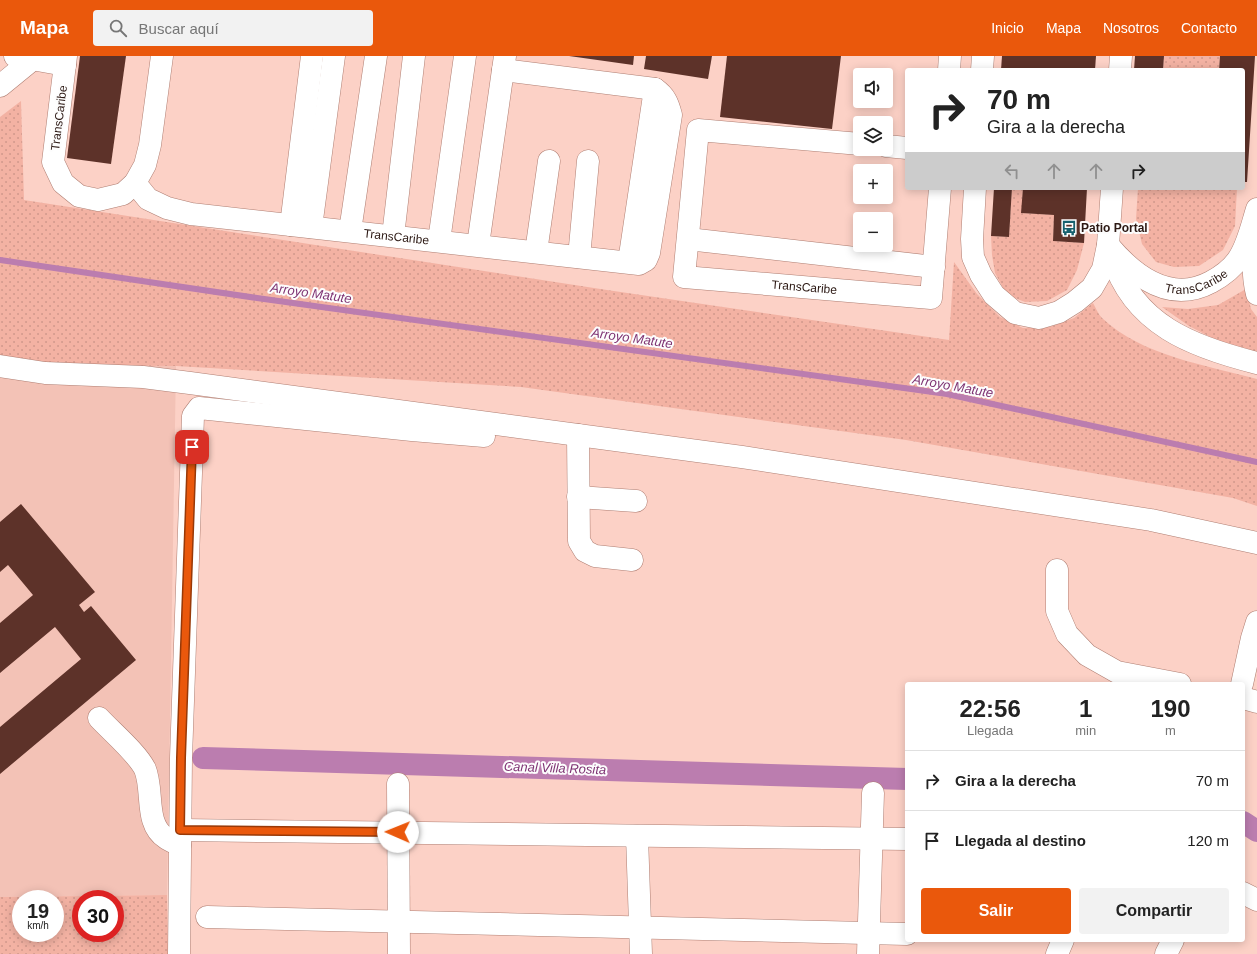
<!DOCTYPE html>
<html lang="es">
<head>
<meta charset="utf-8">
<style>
  :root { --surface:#fff; --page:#f2f2f2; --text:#222; --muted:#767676; --line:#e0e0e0; --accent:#ea580c }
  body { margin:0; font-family:Helvetica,sans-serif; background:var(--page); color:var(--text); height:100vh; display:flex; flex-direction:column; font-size:15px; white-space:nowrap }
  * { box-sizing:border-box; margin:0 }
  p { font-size:13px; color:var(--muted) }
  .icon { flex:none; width:22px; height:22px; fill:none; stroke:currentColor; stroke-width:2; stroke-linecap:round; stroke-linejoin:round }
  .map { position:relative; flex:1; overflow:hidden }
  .sheet { position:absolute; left:905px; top:626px; width:340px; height:260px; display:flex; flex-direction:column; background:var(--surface); border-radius:4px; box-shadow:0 2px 10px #0003 }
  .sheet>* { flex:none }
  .hud { position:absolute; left:905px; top:12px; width:340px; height:122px; border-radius:4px; box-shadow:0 2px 10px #0003; background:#fff; color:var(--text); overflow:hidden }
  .buttons { position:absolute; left:853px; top:12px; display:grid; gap:8px }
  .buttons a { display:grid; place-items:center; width:40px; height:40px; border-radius:4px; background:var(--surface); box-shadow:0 2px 10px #0003; font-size:20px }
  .speed { position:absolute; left:12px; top:834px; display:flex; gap:8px; font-size:20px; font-weight:700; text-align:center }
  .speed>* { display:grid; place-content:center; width:52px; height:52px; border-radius:50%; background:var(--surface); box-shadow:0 2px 10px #0003; line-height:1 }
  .speed small { font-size:10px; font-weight:400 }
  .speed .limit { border:6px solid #d22; background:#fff; color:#111 }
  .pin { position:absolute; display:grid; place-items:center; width:34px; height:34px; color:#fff; margin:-17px; border-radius:8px; box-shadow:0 2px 6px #0006 }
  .me { position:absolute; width:44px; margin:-22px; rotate:271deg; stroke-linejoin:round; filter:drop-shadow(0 0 3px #0008) }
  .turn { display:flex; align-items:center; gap:14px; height:84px; padding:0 16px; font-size:18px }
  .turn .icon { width:52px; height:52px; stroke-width:2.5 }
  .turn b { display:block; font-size:28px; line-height:34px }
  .lanes { display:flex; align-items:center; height:38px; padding:0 16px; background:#0003; justify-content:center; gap:20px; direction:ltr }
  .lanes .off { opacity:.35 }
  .eta { display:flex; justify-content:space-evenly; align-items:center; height:68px; text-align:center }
  .eta b { font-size:24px; font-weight:700; line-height:28px }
  .action { display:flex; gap:8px; margin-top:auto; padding:8px 16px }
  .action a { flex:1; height:46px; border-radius:4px; background:var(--accent); color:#fff; font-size:16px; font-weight:700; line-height:46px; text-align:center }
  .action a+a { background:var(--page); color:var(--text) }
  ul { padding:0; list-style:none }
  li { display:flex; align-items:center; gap:12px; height:60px; padding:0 16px; border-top:1px solid var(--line) }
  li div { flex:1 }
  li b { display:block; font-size:15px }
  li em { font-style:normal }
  header { display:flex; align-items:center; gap:24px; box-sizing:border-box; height:56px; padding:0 20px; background:var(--accent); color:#fff }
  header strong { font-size:19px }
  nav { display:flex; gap:22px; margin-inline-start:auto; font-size:14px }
  .search { width:280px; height:36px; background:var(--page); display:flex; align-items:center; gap:10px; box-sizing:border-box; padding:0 14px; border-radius:4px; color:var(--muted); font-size:15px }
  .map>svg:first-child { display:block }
</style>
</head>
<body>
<header>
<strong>Mapa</strong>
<div class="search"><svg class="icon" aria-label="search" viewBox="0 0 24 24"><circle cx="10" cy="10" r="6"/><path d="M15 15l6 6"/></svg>Buscar aquí</div>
<nav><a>Inicio</a><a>Mapa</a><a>Nosotros</a><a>Contacto</a></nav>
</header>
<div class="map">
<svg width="1257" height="898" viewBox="0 0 1257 898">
  <defs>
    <pattern id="grass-dots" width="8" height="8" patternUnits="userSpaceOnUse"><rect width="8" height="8" fill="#f3b2a3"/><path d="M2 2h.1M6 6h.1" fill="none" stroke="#d0988b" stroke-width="1.8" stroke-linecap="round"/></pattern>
  </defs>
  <rect width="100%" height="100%" fill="#fcd1c6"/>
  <path fill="#f3c2b6" d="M0,309L176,310L167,839L0,841Z"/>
  <g fill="url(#grass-dots)" fill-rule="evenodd">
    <path d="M1164,0H1220L1219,14H1163Z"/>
    <path d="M21,45L24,144L607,234L949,284L954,206L977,238L1000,261L1023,272L1050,271L1074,262L1093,247C1096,252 1098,258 1102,262C1142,300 1206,309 1257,323V450L1233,442L906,384L521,331L176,310L0,309V61Z"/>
    <path d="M1012,132H1023L1022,157L1054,159L1053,185L1084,187L1077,214L1067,234L1047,245L1025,246L1007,239L995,217L992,199L991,180L1009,181Z"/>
    <path d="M1138,132H1237L1235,170L1223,194L1199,210L1174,211L1156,206L1142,188L1136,163Z"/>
    <path d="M1246,233L1251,253L1257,261V298L1218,285L1189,270L1162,251L1188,253L1218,249Z"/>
    <path d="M167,839L168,898H0V841ZM21,843H55V877H21ZM81,843H115V877H81Z"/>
  </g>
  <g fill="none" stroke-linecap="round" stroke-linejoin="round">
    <path stroke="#bb7daf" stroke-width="6" d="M0,204L257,242L947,338L1257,406"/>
    <g stroke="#bb7daf" stroke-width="22">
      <path d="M203,702L907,723"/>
      <path d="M1243,766L1257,775"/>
    </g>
  </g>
  <g fill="#5d3229">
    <path d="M80,0H126L111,108L67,102Z"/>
    <path d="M569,0H634L633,9Z"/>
    <path d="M646,0H712L708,23L644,13Z"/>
    <path d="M727,0H841L832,73L720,61Z"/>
    <path d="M1002,0H1096L1095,14H1001Z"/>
    <path d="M1135,0H1164L1163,14H1134Z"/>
    <path d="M1220,0H1255L1247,126H1243V14H1219Z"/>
    <path d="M994,132H1012L1009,181L991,180Z"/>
    <path d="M1023,132H1087L1084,187L1053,185L1054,159L1021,157Z"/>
    <path d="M21,448L95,536L79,549L84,556L91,550L136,604L0,718V671L81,603L55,571L0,617V567L33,539L8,509L0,516V466Z"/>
  </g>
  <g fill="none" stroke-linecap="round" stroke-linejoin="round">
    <defs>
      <g id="minor">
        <path d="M15,0L65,9"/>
        <path d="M66,0L53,106L63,127L79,140L98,144L123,138L135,127L145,109L150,89L162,0"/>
        <path d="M949,14L950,0"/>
        <path d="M982,14L983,0"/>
        <path d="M1120,14L1121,0"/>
        <path d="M0,30L33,3"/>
        <path id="s1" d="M860,88L698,74L684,221L931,242L940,132"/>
        <path d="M886,90L907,92"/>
        <path id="s2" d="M135,127L148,143L167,152L191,158L639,208L646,204L649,197L671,59C668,47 665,40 655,33L503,14"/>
        <path d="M975,132L972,183L973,201L981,219L994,239L1015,257L1039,262L1059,256L1075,246L1092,232L1103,213L1108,189L1112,132"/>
        <path d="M291,169L312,0"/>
        <path d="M311,171L334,0"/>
        <path d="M350,175L376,0"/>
        <path d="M393,180L414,0"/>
        <path d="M1255,180C1253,199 1252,219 1257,238"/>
        <path d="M688,183L934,211"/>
        <path d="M439,185L465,0"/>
        <path d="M478,189L505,0"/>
        <path id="s3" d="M1108,189C1134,220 1170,248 1211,226C1222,220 1232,213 1239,202C1248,188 1252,169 1257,153"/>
        <path d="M536,196L549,105"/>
        <path d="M1112,200C1133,269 1193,291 1257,307"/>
        <path d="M579,201L588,105"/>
        <path d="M629,206L655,33"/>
        <path d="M0,310L45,317L143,321L190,327L742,401L1151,464L1257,487"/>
        <path d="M578,379L579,485L585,495L595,500L632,504"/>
        <path d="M578,441L636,445"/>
        <path d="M1057,514V555L1067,578L1087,599L1117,616L1180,628"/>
        <path d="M1242,628L1252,582L1257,566"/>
        <path d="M1243,642L1257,646"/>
        <path d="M99,662C112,676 137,697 145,713C154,735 144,768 166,782C170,785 176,787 180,789"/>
        <path d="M398,728L399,898"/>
        <path d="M181,774L907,783"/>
        <path d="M637,780L641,898"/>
        <path d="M1243,837L1257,844"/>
        <path d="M207,861L907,878"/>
        <path d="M179,898L181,702L193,360L199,352L412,374L484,380"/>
        <path d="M868,898L873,737"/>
        <path d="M1057,898L1063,884"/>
        <path d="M1166,898L1173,884"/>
      </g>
    </defs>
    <use href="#minor" stroke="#af7e72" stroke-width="23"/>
    <use href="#minor" stroke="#fff" stroke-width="22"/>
  </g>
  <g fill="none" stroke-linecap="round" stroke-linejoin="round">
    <defs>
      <path id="route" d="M192,391L181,702L180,774L398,776"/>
    </defs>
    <use href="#route" stroke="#983908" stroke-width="10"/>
    <use href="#route" stroke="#ea580c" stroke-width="7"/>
  </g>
  <defs>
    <symbol id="bus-bare" viewBox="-9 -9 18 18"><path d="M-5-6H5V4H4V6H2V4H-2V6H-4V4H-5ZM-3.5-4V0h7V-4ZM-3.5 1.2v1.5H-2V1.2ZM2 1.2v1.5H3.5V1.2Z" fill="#17616f" stroke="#fdfdfd" stroke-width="2.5" paint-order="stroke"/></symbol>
  </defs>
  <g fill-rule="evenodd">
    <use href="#bus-bare" x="1058" y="161" width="22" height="22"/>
  </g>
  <g text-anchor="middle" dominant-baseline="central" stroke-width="4" stroke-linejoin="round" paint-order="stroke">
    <g font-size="12" fill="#2c1914" stroke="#fdfdfd">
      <text transform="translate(59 62) rotate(-83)">TransCaribe</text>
      <text stroke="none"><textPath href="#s2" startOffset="273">TransCaribe</textPath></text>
      <text stroke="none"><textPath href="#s3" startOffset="105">TransCaribe</textPath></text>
      <text stroke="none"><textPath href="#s1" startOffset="431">TransCaribe</textPath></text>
    </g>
    <g font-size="12" font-weight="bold" fill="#2c1914" stroke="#fdfdfd" text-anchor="start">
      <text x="1081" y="172">Patio Portal</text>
    </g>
    <g font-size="13" font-style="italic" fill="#7e3373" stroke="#fdfdfd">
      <text transform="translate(311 237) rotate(8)">Arroyo Matute</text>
      <text transform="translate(632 282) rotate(8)">Arroyo Matute</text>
      <text transform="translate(953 330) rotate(10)">Arroyo Matute</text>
      <text transform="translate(555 712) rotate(2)">Canal Villa Rosita</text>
    </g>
  </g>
</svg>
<div class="buttons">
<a><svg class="icon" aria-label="sound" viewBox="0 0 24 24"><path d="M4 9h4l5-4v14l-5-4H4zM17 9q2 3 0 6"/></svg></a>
<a><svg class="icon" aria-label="layers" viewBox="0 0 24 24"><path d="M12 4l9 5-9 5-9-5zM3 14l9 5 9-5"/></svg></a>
<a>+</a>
<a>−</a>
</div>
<div class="speed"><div>19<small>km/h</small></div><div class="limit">30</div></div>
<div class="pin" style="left:192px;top:391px;background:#d93025"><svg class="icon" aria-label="arrive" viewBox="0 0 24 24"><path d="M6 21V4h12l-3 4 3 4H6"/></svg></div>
<svg class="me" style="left:398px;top:776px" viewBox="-20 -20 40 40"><circle r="19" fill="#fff"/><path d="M0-13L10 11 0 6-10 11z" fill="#ea580c"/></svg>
<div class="hud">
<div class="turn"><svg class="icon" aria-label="right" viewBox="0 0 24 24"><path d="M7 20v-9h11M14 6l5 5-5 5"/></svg><div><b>70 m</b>Gira a la derecha</div></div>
<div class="lanes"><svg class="icon off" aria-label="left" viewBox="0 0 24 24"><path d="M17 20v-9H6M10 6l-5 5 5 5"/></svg><svg class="icon off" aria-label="ahead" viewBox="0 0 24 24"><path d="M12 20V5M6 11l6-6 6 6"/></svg><svg class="icon off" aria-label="ahead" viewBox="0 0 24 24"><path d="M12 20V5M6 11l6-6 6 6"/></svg><svg class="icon" aria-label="right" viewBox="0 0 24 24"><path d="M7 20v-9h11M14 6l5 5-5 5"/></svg></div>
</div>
<section class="sheet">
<div class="eta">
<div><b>22:56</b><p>Llegada</p></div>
<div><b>1</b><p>min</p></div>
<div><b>190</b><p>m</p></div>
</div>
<ul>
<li><svg class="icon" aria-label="right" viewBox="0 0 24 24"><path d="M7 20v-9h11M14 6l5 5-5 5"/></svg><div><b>Gira a la derecha</b></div><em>70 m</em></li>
<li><svg class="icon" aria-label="arrive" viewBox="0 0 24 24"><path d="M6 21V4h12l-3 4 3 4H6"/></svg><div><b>Llegada al destino</b></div><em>120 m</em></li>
</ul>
<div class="action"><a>Salir</a><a>Compartir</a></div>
</section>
</div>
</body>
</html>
